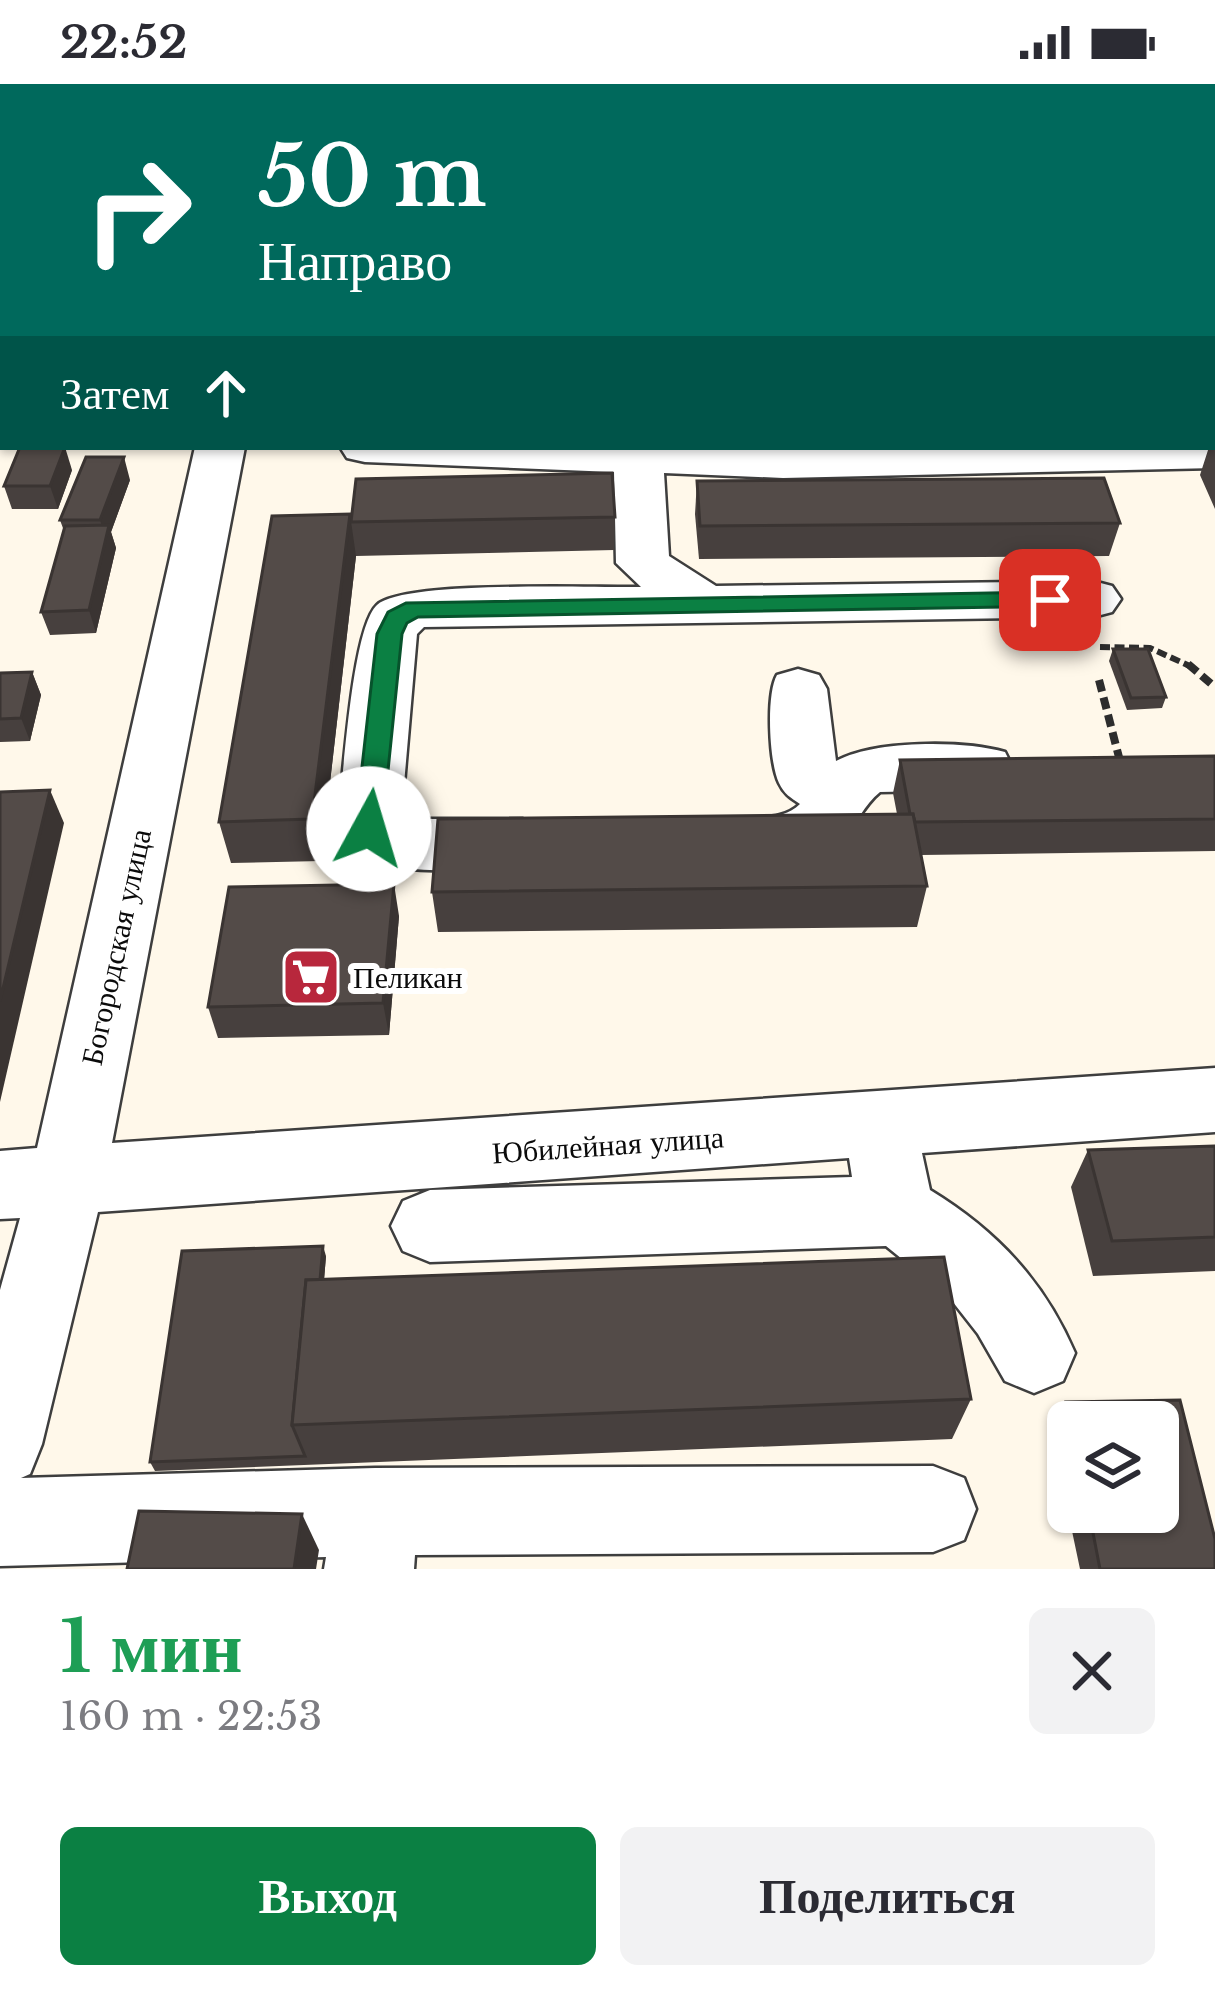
<!DOCTYPE html>
<html lang="ru">
<head>
<meta charset="utf-8">
<style>
  :root { --surface:#fff; --page:#f2f2f3; --text:#2b2b33; --muted:#7c7c81; --accent:#0b8043 }
  body { margin:0; font-family:"Libre Baskerville",serif; background:var(--page); color:var(--text); height:100vh; display:flex; flex-direction:column; font-size:45px; white-space:nowrap }
  * { box-sizing:border-box; margin:0 }
  p { font-size:39px; color:var(--muted) }
  .icon { flex:none; width:66px; height:66px; fill:none; stroke:currentColor; stroke-width:2; stroke-linecap:round; stroke-linejoin:round }
  .map { position:relative; height:1485px; overflow:hidden }
  .sheet { display:flex; flex-direction:column; background:var(--surface); flex:1 }
  .sheet>* { flex:none }
  .banner { position:absolute; left:0px; top:0px; width:1215px; height:366px; box-shadow:0 3px 9px #0004; background:#00695c; color:#fff; overflow:hidden }
  .tools { position:absolute; left:1047px; top:1317px; display:grid; gap:24px }
  .tools a { display:grid; place-items:center; width:132px; height:132px; border-radius:18px; background:var(--surface); box-shadow:0 3px 9px #0004; font-size:60px }
  .pin { position:absolute; display:grid; place-items:center; width:102px; height:102px; color:#fff; margin:-51px; border-radius:24px; box-shadow:0 6px 18px #0006 }
  .me { position:absolute; width:132px; margin:-66px; rotate:6deg; stroke-linejoin:round; filter:drop-shadow(0 0 9px #0008) }
  .turn { display:flex; align-items:center; gap:42px; height:252px; padding:0 60px; font-size:54px }
  .turn .icon { width:156px; height:156px; stroke-width:2.5 }
  .turn b { display:block; font-size:84px; line-height:102px }
  .then { display:flex; align-items:center; height:114px; padding:0 60px; background:#0003; gap:24px; font-size:45px }
  .round { display:grid; place-items:center; flex:none; width:126px; height:126px; border-radius:18px; background:var(--page) }
  .headline { display:flex; align-items:center; justify-content:space-between; height:204px; padding:0 60px }
  h1 { font-size:72px; font-weight:800; line-height:90px; color:#1e9e55 }
  .primary-button { display:flex; gap:24px; margin-top:auto; padding:24px 60px }
  .primary-button a { flex:1; height:138px; border-radius:18px; background:var(--accent); color:#fff; font-size:48px; font-weight:800; line-height:138px; text-align:center }
  .primary-button a+a { background:var(--page); color:var(--text) }
  .status { display:flex; justify-content:space-between; align-items:center; height:84px; padding:0 60px; background:var(--surface); direction:ltr }
  .status svg { height:33px; fill:currentColor }
  .map>svg:first-child { display:block }
</style>
</head>
<body>
<div class="status"><b>22:52</b><svg viewBox="0 0 49 12"><path d="M0 12V9h3v3zM5 12V6h3v6zM10 12V3h3v9zM15 12V0h3v12zM26 1h20v11H26zM47 4h2v5h-2z"/></svg></div>
<div class="map">
<svg width="1215" height="1485" viewBox="0 0 1215 1485">
  <rect width="100%" height="100%" fill="#fff8ea"/>
  <g fill="none" stroke-linecap="round" stroke-linejoin="round">
    <defs>
      <g id="minor">
        <path d="M623,0H659L661,3H623Z"/>
        <path d="M1032,0H1068L1071,3H1033Z"/>
        <path d="M1135,0H1171L1174,3H1136Z"/>
        <rect x="1212" y="30" width="3" height="24"/>
        <path d="M1212,354L1215,384L783,394L664,389L669,472L716,502L1093,497L1112,502L1121,515L1112,528L1093,533L424,543L417,550L401,735H522L544,742L554,759L544,776C506,788 399,793 363,773C350,766 344,758 337,745C343,703 351,545 377,521C404,496 595,504 641,503L616,479L614,388L365,378L347,374L340,363H1212Z"/>
        <path d="M195,363H245L112,1059L1215,984V1048L922,1069L930,1106C997,1147 1044,1197 1075,1269L1063,1297L1034,1309L1005,1297L978,1250L949,1213L886,1162L430,1178L403,1167L391,1142L403,1117L430,1106L852,1093L849,1074L98,1128L42,1360L30,1390L21,1394L375,1384L933,1382L964,1394L976,1425L964,1456L933,1468L415,1471L414,1485H324L326,1473L0,1482V1206L20,1134L0,1135V1067L37,1064Z"/>
        <path d="M798,585L819,591L827,605L836,677C874,656 963,656 1005,668L1013,684L1005,700L983,706L880,708C864,721 857,739 844,754C816,786 762,785 726,773L716,756L726,739C751,731 781,739 800,720C791,714 784,710 779,699C769,678 766,610 777,591Z"/>
      </g>
    </defs>
    <use href="#minor" stroke="#3e3e3e" stroke-width="5"/>
    <path stroke="#2d2d2d" stroke-width="4.5" stroke-dasharray="8 4.5" stroke-linecap="butt" d="M496,0L504,3"/>
    <path stroke="#2d2d2d" stroke-width="6" stroke-dasharray="10 4.5" stroke-linecap="butt" d="M1100,563L1150,564L1192,583"/>
    <g stroke="#2d2d2d" stroke-width="8" stroke-dasharray="12 6" stroke-linecap="butt">
      <path d="M1188,580L1215,603"/>
      <path d="M1099,596L1121,681"/>
    </g>
    <use href="#minor" fill="#fff" fill-rule="evenodd"/>
  </g>
  <g fill="#47403e">
    <path d="M0,0H134L133,3H3V16H0Z"/>
    <rect x="0" y="39" width="3" height="55"/>
    <path d="M1212,358H1215V425L1200,391L1209,363H1212Z"/>
    <path d="M72,386L58,425H12L4,402Z"/>
    <path d="M130,396L111,448L116,464L96,549L50,551L41,528L64,447L60,436Z"/>
    <path d="M697,397L1120,439L1109,472L699,475L695,430Z"/>
    <path d="M350,430L351,438L615,433L614,466L356,472L321,777L231,779L219,738Z"/>
    <path d="M1113,565L1166,613L1162,624L1127,626L1109,577Z"/>
    <path d="M32,588L41,611L30,657L0,658V589Z"/>
    <path d="M1215,672V767L921,771L927,802L917,843L438,848L432,808L897,730L893,709L900,676Z"/>
    <path d="M399,832L389,951L218,954L208,923Z"/>
    <path d="M1215,1062V1187L1093,1192L1071,1103L1088,1066Z"/>
    <path d="M326,1172L324,1196L971,1315L952,1355L155,1387L150,1378Z"/>
    <path d="M1180,1316L1215,1455V1485H1080L1068,1428H1158V1338H1068V1426L1052,1343L1066,1318Z"/>
  </g>
  <g fill="#3a3432">
    <path d="M113,0H134L133,3H111Z"/>
    <path d="M65,363L72,386L58,425L50,402Z"/>
    <path d="M124,373L130,396L111,448L116,464L96,549L89,526L106,455L100,436Z"/>
    <path d="M350,430L356,472L321,777L312,735Z"/>
    <path d="M32,588L41,611L30,657L21,634Z"/>
    <path d="M50,706L64,739L0,1018V917Z"/>
    <path d="M394,800L399,832L389,951L383,919Z"/>
    <path d="M323,1162L326,1172L312,1341Z"/>
    <path d="M302,1430L319,1466L316,1485H294Z"/>
  </g>
  <g fill="#534b48" stroke="#3a3432" stroke-width="3">
    <path d="M62,0H113L111,3H60Z"/>
    <rect x="0" y="39" width="3" height="24"/>
    <path d="M20,363H65L50,402H4Z"/>
    <path d="M86,373H124L100,436H60Z"/>
    <path d="M612,389L615,433L351,438L356,395Z"/>
    <path d="M1104,394L1120,439L700,442L697,397Z"/>
    <path d="M350,430L312,735L219,738L272,432Z"/>
    <path d="M109,441L89,526L41,528L65,442Z"/>
    <path d="M1113,565H1148L1166,613L1131,614Z"/>
    <path d="M32,588L21,634L0,635V589Z"/>
    <path d="M1215,672V735L915,738L913,730H910L900,676Z"/>
    <path d="M50,706L0,917V708Z"/>
    <path d="M913,730L927,802L432,808L438,735Z"/>
    <path d="M394,800L383,919L208,923L229,803Z"/>
    <path d="M1215,1062V1153L1112,1157L1088,1066Z"/>
    <path d="M323,1162L320,1196H306L292,1341L305,1372L150,1378L182,1167Z"/>
    <path d="M944,1173L971,1315L292,1341L306,1196Z"/>
    <path d="M1180,1316L1215,1455V1485H1100L1089,1428H1158V1338H1070L1066,1318Z"/>
    <path d="M139,1427L302,1430L294,1485H127Z"/>
  </g>
  <path fill="#0b8043" stroke="#07532c" stroke-width="3" d="M1050,508L1059,510V522L418,533L407,539L402,550L382,745L369,755L355,745L377,550L388,528L406,519Z"/>
  <defs>
    <symbol id="supermarket-square" viewBox="-11 -11 22 22"><rect x="-9" y="-9" width="18" height="18" rx="4" fill="#b8273c" stroke="#fff"/><path d="M-6-5.5h2.5l.6 2H6L4.5 2H-2.5L-4.4-4H-6ZM-1.5 3.2a1.3 1.3 0 1 0 .1 0ZM3 3.2a1.3 1.3 0 1 0 .1 0Z" fill="#fff"/></symbol>
  </defs>
  <g fill-rule="evenodd">
    <use href="#supermarket-square" x="278" y="860" width="66" height="66"/>
  </g>
  <g text-anchor="middle" dominant-baseline="central" stroke-width="12" stroke-linejoin="round" paint-order="stroke">
    <g font-size="30" fill="#0b0b0b" stroke="#fff">
      <text transform="translate(116 863) rotate(-78)">Богородская улица</text>
      <text transform="translate(608 1061) rotate(-4)">Юбилейная улица</text>
    </g>
    <g font-size="30" fill="#0b0b0b" stroke="#fff" text-anchor="start">
      <text x="353" y="893">Пеликан</text>
    </g>
  </g>
</svg>
<div class="tools">
<a><svg class="icon" aria-label="layers" viewBox="0 0 24 24"><path d="M12 4l9 5-9 5-9-5zM3 14l9 5 9-5"/></svg></a>
</div>
<div class="pin" style="left:1050px;top:516px;background:#d93025"><svg class="icon" aria-label="arrive" viewBox="0 0 24 24"><path d="M6 21V4h12l-3 4 3 4H6"/></svg></div>
<svg class="me" style="left:369px;top:745px" viewBox="-20 -20 40 40"><circle r="19" fill="#fff"/><path d="M0-13L10 11 0 6-10 11z" fill="#0b8043"/></svg>
<div class="banner">
<div class="turn"><svg class="icon" aria-label="right" viewBox="0 0 24 24"><path d="M7 20v-9h11M14 6l5 5-5 5"/></svg><div><b>50 m</b>Направо</div></div>
<div class="then">Затем<svg class="icon" aria-label="ahead" viewBox="0 0 24 24"><path d="M12 20V5M6 11l6-6 6 6"/></svg></div>
</div>
</div>
<section class="sheet">
<div class="headline"><div><h1>1 мин</h1><p>160 m · 22:53</p></div><a class="round"><svg class="icon" aria-label="close" viewBox="0 0 24 24"><path d="M6 6l12 12M18 6L6 18"/></svg></a></div>
<div class="primary-button"><a>Выход</a><a>Поделиться</a></div>
</section>
</body>
</html>
